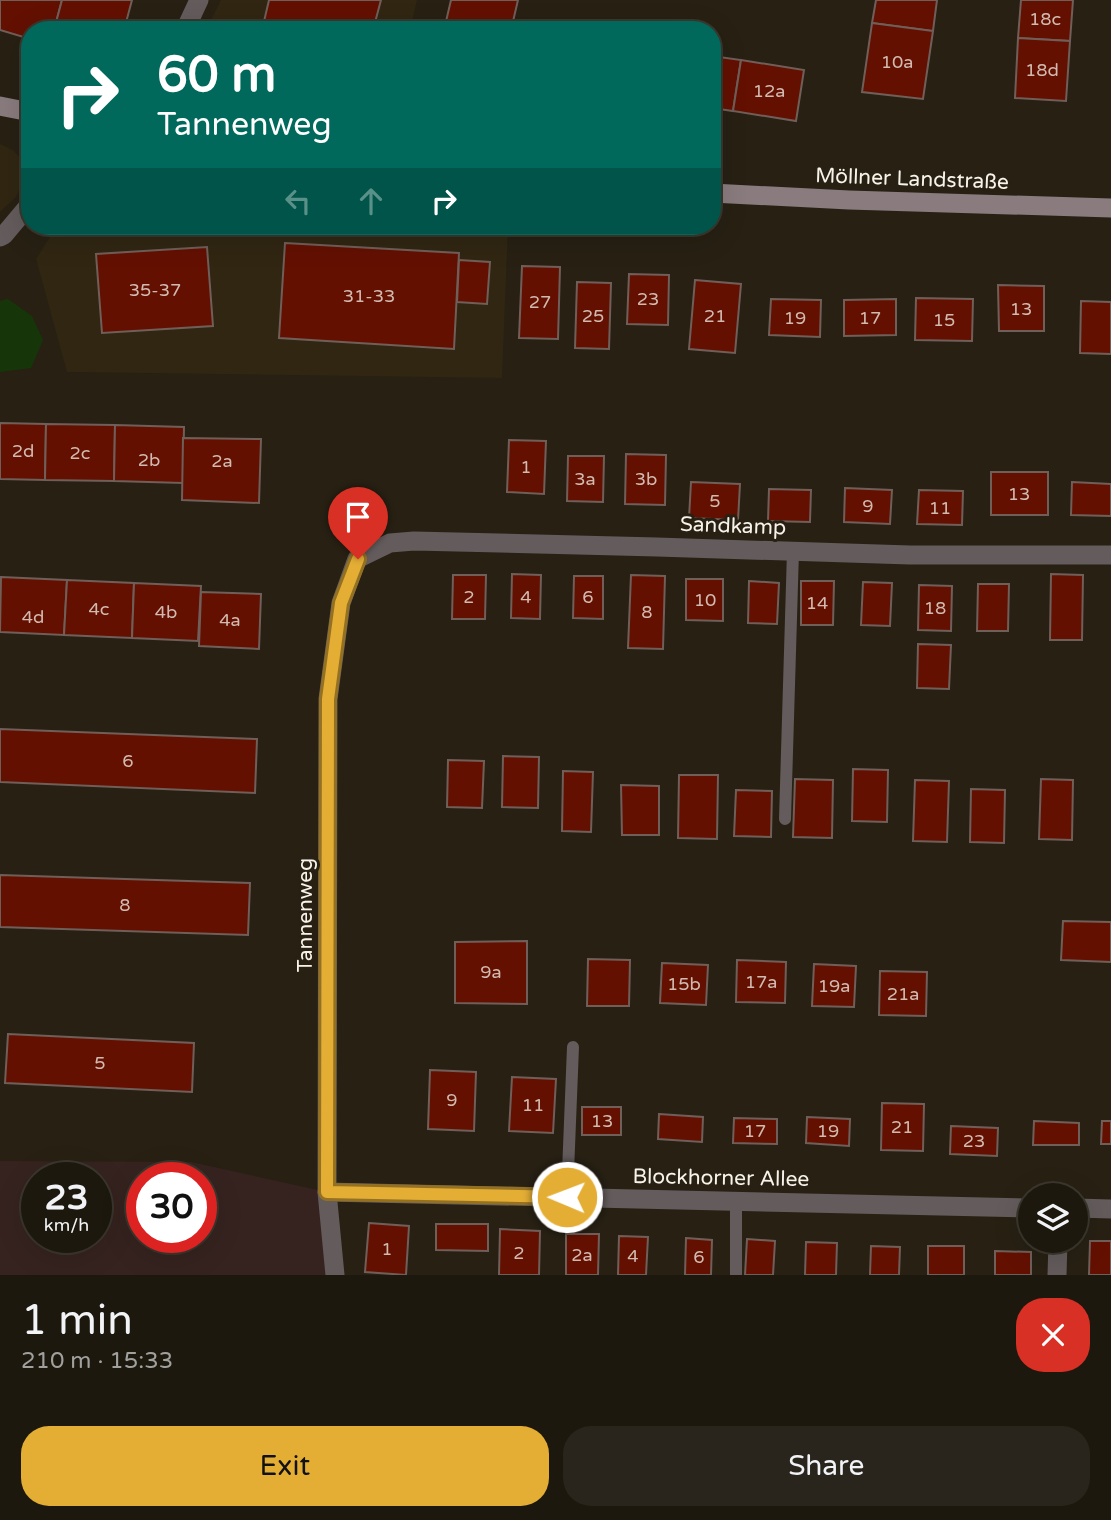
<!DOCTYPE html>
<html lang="en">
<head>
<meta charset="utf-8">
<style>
  :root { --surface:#1d180e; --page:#2a251c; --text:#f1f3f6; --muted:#a0a09e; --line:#3b372e; --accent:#e4ae35 }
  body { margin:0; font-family:"Varela Round",sans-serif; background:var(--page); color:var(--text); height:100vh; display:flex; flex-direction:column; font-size:26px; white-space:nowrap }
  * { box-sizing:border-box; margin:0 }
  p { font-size:23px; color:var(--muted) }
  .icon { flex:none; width:38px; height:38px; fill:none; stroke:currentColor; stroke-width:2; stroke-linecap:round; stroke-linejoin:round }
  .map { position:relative; height:1275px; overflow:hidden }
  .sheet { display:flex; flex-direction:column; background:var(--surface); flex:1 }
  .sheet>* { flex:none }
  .top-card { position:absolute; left:21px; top:21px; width:700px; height:214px; border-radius:28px; box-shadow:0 7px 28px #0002,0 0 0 2px var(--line); background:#00695c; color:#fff; overflow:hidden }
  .controls { position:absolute; left:1018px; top:1183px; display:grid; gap:14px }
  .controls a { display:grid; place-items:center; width:70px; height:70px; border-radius:50%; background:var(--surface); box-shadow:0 7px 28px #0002,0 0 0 2px var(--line); font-size:35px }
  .speed { position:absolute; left:21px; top:1162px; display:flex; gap:14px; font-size:35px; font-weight:700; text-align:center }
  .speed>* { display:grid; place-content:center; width:91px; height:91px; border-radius:50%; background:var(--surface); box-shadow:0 7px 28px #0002,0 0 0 2px var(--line); line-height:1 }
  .speed small { font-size:18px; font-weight:400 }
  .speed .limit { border:10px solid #d22; background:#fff; color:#111 }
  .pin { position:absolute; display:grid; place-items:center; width:60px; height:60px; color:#fff; margin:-72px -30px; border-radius:50% 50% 50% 0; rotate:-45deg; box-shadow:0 0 7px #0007 }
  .pin .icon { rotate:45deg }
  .me { position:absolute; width:77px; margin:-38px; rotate:271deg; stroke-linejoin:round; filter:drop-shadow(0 0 5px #0008) }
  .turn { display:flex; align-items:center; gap:24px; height:147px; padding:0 21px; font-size:32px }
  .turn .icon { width:91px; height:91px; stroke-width:2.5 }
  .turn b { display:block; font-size:49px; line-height:60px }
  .lanes { display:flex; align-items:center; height:66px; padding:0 21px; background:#0003; justify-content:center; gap:35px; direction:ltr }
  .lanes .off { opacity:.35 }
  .round { display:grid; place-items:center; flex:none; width:74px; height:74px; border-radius:28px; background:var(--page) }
  .head { display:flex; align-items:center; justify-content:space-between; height:119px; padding:0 21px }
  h1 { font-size:42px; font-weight:600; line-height:52px }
  .cta { display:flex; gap:14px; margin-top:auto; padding:14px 21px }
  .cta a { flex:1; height:80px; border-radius:28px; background:var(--accent); color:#111; font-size:28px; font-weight:600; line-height:80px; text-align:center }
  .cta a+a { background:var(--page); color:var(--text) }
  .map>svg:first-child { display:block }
</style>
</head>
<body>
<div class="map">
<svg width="1111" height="1275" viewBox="0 0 1111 1275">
  <rect width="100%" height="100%" fill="#272013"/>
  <g fill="#302612">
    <path d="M221,0H417L410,30H206Z"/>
    <path d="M0,144L13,150L22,160L25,176L16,197L0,212Z"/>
    <path d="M57,226H508L502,378L67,372L36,259Z"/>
  </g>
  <path fill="#36231f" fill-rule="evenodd" d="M0,1161L191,1162L327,1192L330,1275H0ZM37,1178H96V1237H37ZM142,1178H201V1237H142Z"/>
  <path fill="#163609" d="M8,299L32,316L43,340L31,368L0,372V301Z"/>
  <g fill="#631000" stroke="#705e59" stroke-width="2">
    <path d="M0,0H62L54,30H30V39L0,30Z"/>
    <path d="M62,0H132L124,30H54Z"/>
    <path d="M269,0H381L373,30H262Z"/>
    <path d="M451,0H518L511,30H444Z"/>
    <path d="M876,0H937L933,31L872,23Z"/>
    <path d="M1021,0H1073L1070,41L1018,38Z"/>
    <path d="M872,23L933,31L923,99L862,92Z"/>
    <path d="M1018,38L1070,41L1066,101L1015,98Z"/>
    <path d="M712,56L741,60L733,111L712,108Z"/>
    <path d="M741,60L804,70L796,121L733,111Z"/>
    <path d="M285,243L459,253L454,349L279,338Z"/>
    <path d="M207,247L213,326L102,333L96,254Z"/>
    <path d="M459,260L490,262L487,304L457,302Z"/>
    <path d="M522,266L560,267L558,339L519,338Z"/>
    <path d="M629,274L669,275L668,325L627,324Z"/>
    <path d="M695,280L741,284L735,353L689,349Z"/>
    <path d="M577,282L611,283L609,349L575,348Z"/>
    <path d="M998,285L1044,286V331H999Z"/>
    <path d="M916,298L973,299L972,341L915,340Z"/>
    <path d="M771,299L821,300L820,337L769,335Z"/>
    <path d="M896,299V335L844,336V300Z"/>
    <path d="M1081,301L1111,302V354L1080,353Z"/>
    <path d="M0,423L46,424L45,480L0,479Z"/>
    <path d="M46,424L115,425L114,481L45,480Z"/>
    <path d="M115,425L184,427L183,483L114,481Z"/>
    <path d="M183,438L261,439L259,503L182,500Z"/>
    <path d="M509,440L546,441L544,494L507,492Z"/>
    <path d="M626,454L666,455L665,505L625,504Z"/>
    <path d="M568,456H604L603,502L567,501Z"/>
    <rect x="991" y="472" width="57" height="43"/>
    <path d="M691,482L740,484L738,520L689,518Z"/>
    <path d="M1072,482L1111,484V516L1071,515Z"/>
    <path d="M845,488L892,490L890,524L844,522Z"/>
    <path d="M769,489L811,490L810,522L768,521Z"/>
    <path d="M919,490L963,491L962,525L917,524Z"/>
    <path d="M512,574L541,575L540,619L511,618Z"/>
    <path d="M1051,574L1083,575L1082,640H1050Z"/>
    <path d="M453,575H486L485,619H452Z"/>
    <path d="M631,575L665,576L663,649L628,648Z"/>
    <path d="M574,576H603V619L573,618Z"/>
    <path d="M1,577L67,580L64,635L0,632Z"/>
    <path d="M686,579H723V621L686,620Z"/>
    <path d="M67,580L134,583L132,638L64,635Z"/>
    <path d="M749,581L779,583L777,624L748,623Z"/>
    <path d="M801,581H834L833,625H801Z"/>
    <path d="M863,582L892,583L890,626L861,625Z"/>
    <path d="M134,583L201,586L198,641L132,638Z"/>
    <path d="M978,584H1009L1008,631H977Z"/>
    <path d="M919,585L952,586L951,631L918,630Z"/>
    <path d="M201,592L261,594L259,649L199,646Z"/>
    <path d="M918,644L951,645L949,689L917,688Z"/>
    <path d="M0,729L257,739L255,793L0,782Z"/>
    <path d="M503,756L539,757L538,808L502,807Z"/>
    <path d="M448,760L484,761L482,808L447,807Z"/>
    <path d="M853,769L888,770L887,822L852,821Z"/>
    <path d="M563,771L593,772L591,832L562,831Z"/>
    <path d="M679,775H718L717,839L678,838Z"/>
    <path d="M795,779L833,780L832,838L793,837Z"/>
    <path d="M1041,779L1073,780L1072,840L1039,839Z"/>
    <path d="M915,780L949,781L947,842L913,841Z"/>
    <path d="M621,785L659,786V835H622Z"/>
    <path d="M971,789L1005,790L1004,843L970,842Z"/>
    <path d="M736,790L772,791L771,837L734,836Z"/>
    <path d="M0,875L250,883L248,935L0,927Z"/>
    <path d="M1063,921L1111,922V962L1061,960Z"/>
    <path d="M527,941V1004L455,1003V942Z"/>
    <path d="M588,959L630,960L629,1006H587Z"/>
    <path d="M737,960L786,962L785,1003L736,1002Z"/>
    <path d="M662,963L708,965L706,1005L660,1003Z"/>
    <path d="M814,964L856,966L854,1007L812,1006Z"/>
    <path d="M880,971L927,972L926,1016L879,1015Z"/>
    <path d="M8,1034L194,1043L192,1092L5,1083Z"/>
    <path d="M430,1070L476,1072L474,1131L428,1129Z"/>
    <path d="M512,1077L556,1079L553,1133L509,1131Z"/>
    <path d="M882,1103L924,1104L923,1151L881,1150Z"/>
    <rect x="582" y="1107" width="39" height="28"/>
    <path d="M659,1114L703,1117L702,1142L658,1139Z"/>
    <path d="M807,1117L850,1119L849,1146L806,1143Z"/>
    <path d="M734,1118L777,1119V1144L733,1143Z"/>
    <path d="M1034,1121L1079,1123V1145H1033Z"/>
    <path d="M1102,1121H1111V1144H1101Z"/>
    <path d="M951,1126L998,1128L997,1156L950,1154Z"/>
    <path d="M369,1223L409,1226L406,1275L365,1272Z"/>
    <path d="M436,1224H488V1251L436,1250Z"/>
    <path d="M500,1229L540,1231L539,1275H499Z"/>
    <path d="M566,1234H599L598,1275H566Z"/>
    <path d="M619,1236L648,1237L646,1275H618Z"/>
    <path d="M686,1238L712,1240L711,1275H685Z"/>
    <path d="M747,1239L775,1241L773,1275H745Z"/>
    <path d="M1090,1241H1111V1275H1089Z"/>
    <path d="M806,1242L837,1243L836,1275H805Z"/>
    <path d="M871,1246L900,1247L899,1275H870Z"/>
    <rect x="928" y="1246" width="36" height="29"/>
    <path d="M995,1251L1031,1252V1275H995Z"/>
  </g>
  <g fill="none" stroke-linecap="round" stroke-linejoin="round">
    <g stroke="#635b5c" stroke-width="12">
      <path d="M785,819L793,551"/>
      <path d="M567,1197L573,1047"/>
      <path d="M736,1275V1201"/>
    </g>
    <g stroke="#635b5c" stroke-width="19">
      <path d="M185,30L199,0"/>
      <path d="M0,237L4,235L30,204"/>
      <path d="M327,1192L1031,1208"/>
      <path d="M1076,1208L1111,1209"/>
      <path d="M335,1275L327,1192L328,699L341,603L357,559L390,543L414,541L657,547L910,555H1111"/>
      <path d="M1057,1275L1058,1241"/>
    </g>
    <g stroke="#897b7e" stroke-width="19">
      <path d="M0,106L30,112"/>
      <path d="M712,193L849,200L1111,208"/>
    </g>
  </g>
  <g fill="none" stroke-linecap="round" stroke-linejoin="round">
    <defs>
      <path id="route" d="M358,559L341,603L328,699L327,1192L567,1197"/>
    </defs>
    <use href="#route" stroke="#947122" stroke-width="18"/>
    <use href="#route" stroke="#e4ae35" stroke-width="12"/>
  </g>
  <g text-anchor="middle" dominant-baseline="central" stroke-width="6" stroke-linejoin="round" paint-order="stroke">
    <g font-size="18" fill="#d2bab0">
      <text x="1045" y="19">18c</text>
      <text x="897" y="62">10a</text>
      <text x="1042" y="70">18d</text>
      <text x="769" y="91">12a</text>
      <text x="155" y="290">35-37</text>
      <text x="369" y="296">31-33</text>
      <text x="648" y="299">23</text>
      <text x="540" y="302">27</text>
      <text x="1021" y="309">13</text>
      <text x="593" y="316">25</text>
      <text x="715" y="316">21</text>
      <text x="795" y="318">19</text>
      <text x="870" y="318">17</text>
      <text x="944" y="320">15</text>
      <text x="23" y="451">2d</text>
      <text x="80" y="453">2c</text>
      <text x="149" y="460">2b</text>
      <text x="222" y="461">2a</text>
      <text x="526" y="467">1</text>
      <text x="585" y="479">3a</text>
      <text x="646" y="479">3b</text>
      <text x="1019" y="494">13</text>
      <text x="715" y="501">5</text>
      <text x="868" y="506">9</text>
      <text x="940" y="508">11</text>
      <text x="469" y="597">2</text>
      <text x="526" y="597">4</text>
      <text x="588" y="597">6</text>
      <text x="705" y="600">10</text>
      <text x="817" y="603">14</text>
      <text x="935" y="608">18</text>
      <text x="99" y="609">4c</text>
      <text x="166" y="612">4b</text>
      <text x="647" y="612">8</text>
      <text x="33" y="617">4d</text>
      <text x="230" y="620">4a</text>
      <text x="128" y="761">6</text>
      <text x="125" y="905">8</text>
      <text x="491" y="972">9a</text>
      <text x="761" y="982">17a</text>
      <text x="684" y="984">15b</text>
      <text x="834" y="986">19a</text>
      <text x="903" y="994">21a</text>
      <text x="100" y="1063">5</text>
      <text x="452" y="1100">9</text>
      <text x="533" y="1105">11</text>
      <text x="602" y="1121">13</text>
      <text x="902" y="1127">21</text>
      <text x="755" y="1131">17</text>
      <text x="828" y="1131">19</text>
      <text x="974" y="1141">23</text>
      <text x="387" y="1249">1</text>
      <text x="519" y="1253">2</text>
      <text x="582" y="1255">2a</text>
      <text x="633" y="1256">4</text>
      <text x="699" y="1257">6</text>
    </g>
    <g font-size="21" fill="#f7f3ea" stroke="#272013">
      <text transform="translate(912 179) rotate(2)">Möllner Landstraße</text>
      <text transform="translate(733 526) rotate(2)">Sandkamp</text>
      <text transform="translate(305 915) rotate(-90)">Tannenweg</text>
      <text transform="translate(721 1178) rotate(1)">Blockhorner Allee</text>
    </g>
  </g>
</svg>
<div class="controls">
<a><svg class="icon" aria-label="layers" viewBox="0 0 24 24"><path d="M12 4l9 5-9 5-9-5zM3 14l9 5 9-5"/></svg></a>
</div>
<div class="speed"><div>23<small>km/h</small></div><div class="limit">30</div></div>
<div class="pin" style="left:358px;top:559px;background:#d93025"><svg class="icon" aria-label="arrive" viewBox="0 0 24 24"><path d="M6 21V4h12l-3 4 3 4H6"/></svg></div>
<svg class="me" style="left:567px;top:1197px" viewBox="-20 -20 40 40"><circle r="17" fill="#e4ae35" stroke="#fff" stroke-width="3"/><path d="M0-11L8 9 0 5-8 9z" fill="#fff"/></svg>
<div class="top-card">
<div class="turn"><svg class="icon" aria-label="right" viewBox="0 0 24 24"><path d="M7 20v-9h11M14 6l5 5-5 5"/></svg><div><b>60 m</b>Tannenweg</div></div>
<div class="lanes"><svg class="icon off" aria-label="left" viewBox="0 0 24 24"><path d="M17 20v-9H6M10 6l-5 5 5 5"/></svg><svg class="icon off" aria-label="ahead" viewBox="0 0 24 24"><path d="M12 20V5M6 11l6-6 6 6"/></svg><svg class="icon" aria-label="right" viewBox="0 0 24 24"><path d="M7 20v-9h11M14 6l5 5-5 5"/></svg></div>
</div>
</div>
<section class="sheet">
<div class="head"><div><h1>1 min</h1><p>210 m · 15:33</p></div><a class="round" style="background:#d93025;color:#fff"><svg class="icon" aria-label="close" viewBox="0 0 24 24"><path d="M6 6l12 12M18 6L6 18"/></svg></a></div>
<div class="cta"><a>Exit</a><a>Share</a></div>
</section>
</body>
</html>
